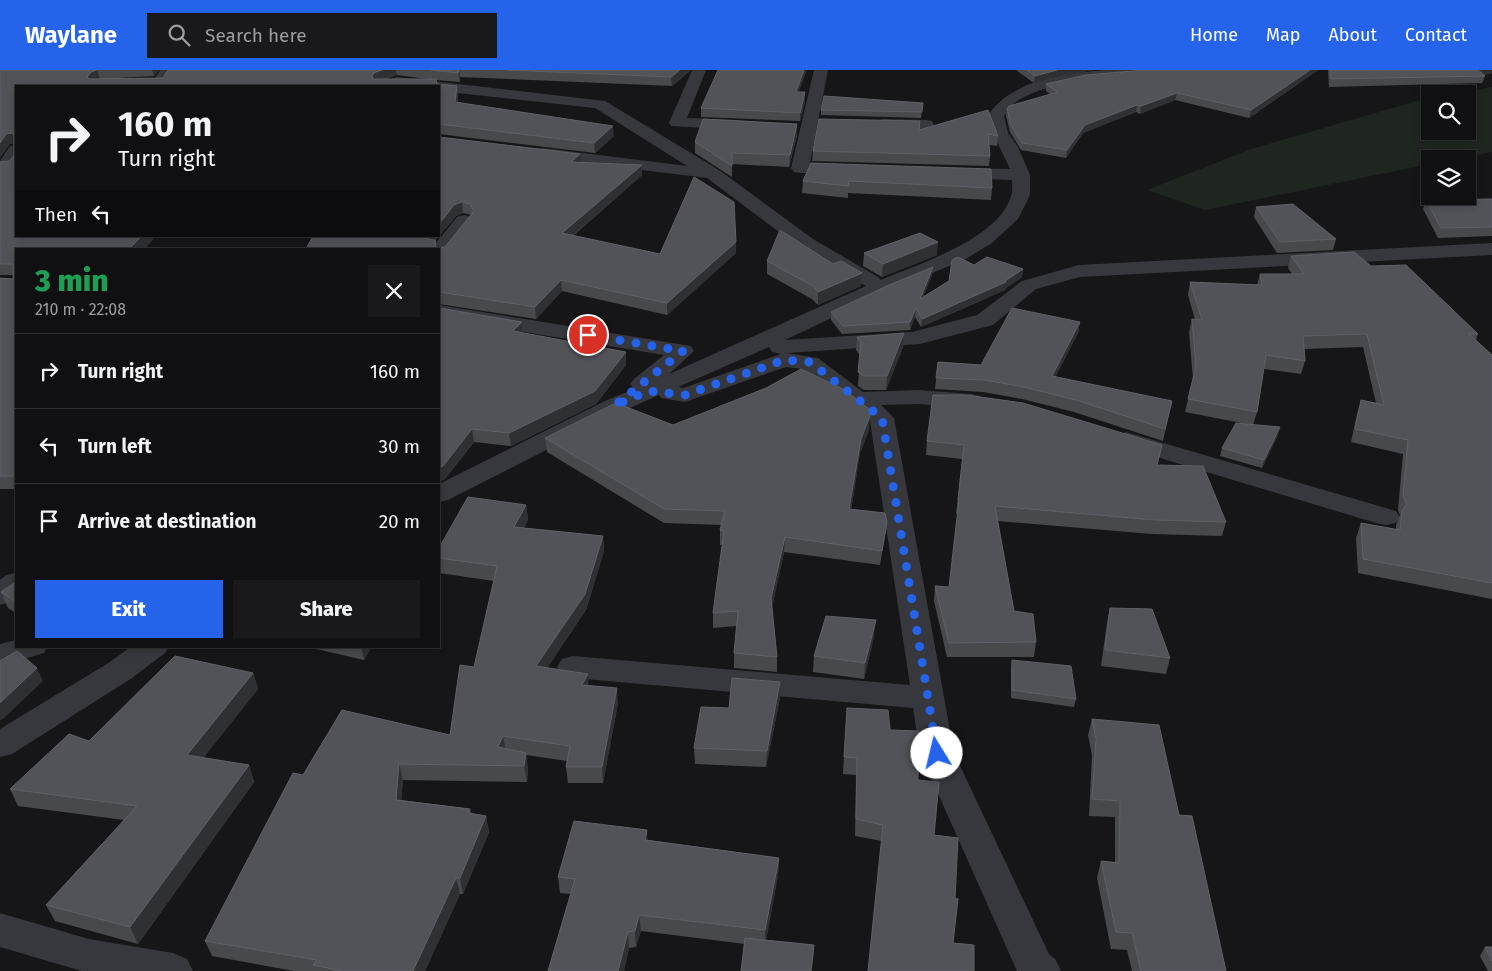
<!DOCTYPE html>
<html lang="en">
<head>
<meta charset="utf-8">
<style>
  :root { --surface:#101012; --page:#19191b; --text:#f1f3f6; --muted:#9c9d9f; --line:#303032; --accent:#2563eb }
  body { margin:0; font-family:"Fira Sans",sans-serif; background:var(--page); color:var(--text); height:100vh; display:flex; flex-direction:column; font-size:19px; white-space:nowrap }
  * { box-sizing:border-box; margin:0 }
  p { font-size:16px; color:var(--muted) }
  .icon { flex:none; width:28px; height:28px; fill:none; stroke:currentColor; stroke-width:2; stroke-linecap:round; stroke-linejoin:round }
  .map { position:relative; flex:1; overflow:hidden }
  .sheet { position:absolute; left:15px; top:178px; width:425px; height:400px; display:flex; flex-direction:column; background:var(--surface); border-radius:0px; box-shadow:0 2px 8px #0003,0 0 0 1px var(--line) }
  .sheet>* { flex:none }
  .banner { position:absolute; left:15px; top:15px; width:425px; height:152px; border-radius:0px; box-shadow:0 2px 8px #0003,0 0 0 1px var(--line); background:#101012; color:var(--text); overflow:hidden }
  .controls { position:absolute; left:1421px; top:15px; display:grid; gap:10px }
  .controls a { display:grid; place-items:center; width:55px; height:55px; border-radius:0px; background:var(--surface); box-shadow:0 2px 8px #0003,0 0 0 1px var(--line); font-size:25px }
  .pin { position:absolute; display:grid; place-items:center; width:42px; height:42px; color:#fff; margin:-21px; border:2px solid #fff; border-radius:50%; box-shadow:0 1px 5px #0007 }
  .me { position:absolute; width:55px; margin:-28px; rotate:351deg; stroke-linejoin:round; filter:drop-shadow(0 0 4px #0008) }
  .turn { display:flex; align-items:center; gap:18px; height:105px; padding:0 20px; font-size:22px }
  .turn .icon { width:65px; height:65px; stroke-width:2.5 }
  .turn b { display:block; font-size:35px; line-height:42px }
  .then { display:flex; align-items:center; height:48px; padding:0 20px; background:#0003; gap:10px; font-size:19px }
  .round { display:grid; place-items:center; flex:none; width:52px; height:52px; border-radius:0px; background:var(--page) }
  .overview { display:flex; align-items:center; justify-content:space-between; height:85px; padding:0 20px }
  h1 { font-size:30px; font-weight:800; line-height:38px; color:#1e9e55 }
  .primary-button { display:flex; gap:10px; margin-top:auto; padding:10px 20px }
  .primary-button a { flex:1; height:58px; border-radius:0px; background:var(--accent); color:#fff; font-size:20px; font-weight:800; line-height:58px; text-align:center }
  .primary-button a+a { background:var(--page); color:var(--text) }
  ul { padding:0; list-style:none }
  li { display:flex; align-items:center; gap:15px; height:75px; padding:0 20px; border-top:1px solid var(--line) }
  li div { flex:1 }
  li b { display:block; font-size:19px }
  li em { font-style:normal }
  header { display:flex; align-items:center; gap:30px; box-sizing:border-box; height:70px; padding:0 25px; background:var(--accent); color:#fff }
  header strong { font-size:24px }
  nav { display:flex; gap:28px; margin-inline-start:auto; font-size:18px }
  .search { width:350px; height:45px; background:var(--page); display:flex; align-items:center; gap:12px; box-sizing:border-box; padding:0 18px; border-radius:0px; color:var(--muted); font-size:19px }
  .map>svg:first-child { display:block }
</style>
</head>
<body>
<header>
<strong>Waylane</strong>
<div class="search"><svg class="icon" aria-label="search" viewBox="0 0 24 24"><circle cx="10" cy="10" r="6"/><path d="M15 15l6 6"/></svg>Search here</div>
<nav><a>Home</a><a>Map</a><a>About</a><a>Contact</a></nav>
</header>
<div class="map">
<svg width="1492" height="901" viewBox="0 0 1492 901">
  <rect width="100%" height="100%" fill="#161618"/>
  <path fill="#1e261f" d="M1492,17V82L1458,89H1430V94L1205,140L1147,120L1251,79L1427,28H1430V61H1468V24H1454Z"/>
  <g fill="none" stroke-linecap="round" stroke-linejoin="round">
    <g fill="#37383d" fill-rule="evenodd">
      <path d="M160,0H174L165,15L92,16L95,13L100,11L155,8Z"/>
      <path d="M692,0H706L687,48L738,50L744,51L746,55L744,59L738,60L671,56L669,53Z"/>
      <path d="M814,0H828L810,93L851,95L854,99L851,103H800L794,102L791,98Z"/>
      <path d="M1105,0H1164L1162,3L1157,4C1115,8 1054,8 1017,31C1012,35 1008,41 1004,46L1008,63L1018,77L1030,105V125L1018,149L992,173L964,190L888,221L785,270L912,262L977,245L1022,211L1079,195L1492,173V185L1080,207L1036,219L993,255L920,274L787,283L818,288L863,322L918,320L971,324L980,326L983,331L980,336L971,338L918,334L881,335L894,348L954,683L1049,884L1055,889L1061,901H1017L920,683L913,638L573,608L562,605L557,597L562,589L573,586L910,615L870,351L803,299L786,297L685,332L661,328L659,325L623,341L448,430L439,432V414L605,331L634,319L630,314L634,309L664,285L439,248V235L691,276L694,281L669,304L866,216L799,177L707,108L537,87L534,83L537,79L543,78L687,96L595,38L439,21V16H375L378,13L397,7L605,31L719,100L813,169L878,207L881,210C918,194 999,169 1011,126C1013,121 1012,115 1012,110L955,108L949,107L946,103L949,99L955,98L1010,99C1002,81 992,65 988,45C1013,9 1064,4 1105,0ZM769,277L772,282L781,284L683,318L678,317Z"/>
      <path d="M883,49L926,50L932,51L934,55L932,59L926,60L877,57L875,54L877,51Z"/>
      <path d="M16,75V94L13,99L0,101V91L10,76Z"/>
      <path d="M464,145L471,147L474,151L446,186L439,188V179H431L457,147Z"/>
      <path d="M1126,362L1396,441L1400,447L1396,453L1386,455L1376,453L1117,375L1113,370L1117,365Z"/>
      <path d="M16,503V527L10,532L0,535V510L6,505Z"/>
      <path d="M16,570V576H48L44,583L0,596V574Z"/>
      <path d="M132,576H169L165,583L132,608L12,684L0,687V659L110,592Z"/>
      <path d="M0,843L89,869L173,883L187,889L193,901H82L0,877Z"/>
    </g>
  </g>
  <g fill="#47494d" fill-rule="evenodd">
    <path d="M0,0H159L154,6L117,8H163L168,0H691L672,16L460,7V12L436,10L437,14L457,16L458,25V32L614,66L595,83L439,64V16H16L156,166L144,179H16V419H0V208L13,209V205H0V92L10,91L14,85V73L10,74ZM397,5L427,9H386Z"/>
    <path d="M1016,0H1112H1094L1069,4L1034,13Z"/>
    <path d="M1318,0L1249,48L1175,30L1140,44L1136,42L1083,63L1066,88L1021,80L1010,62L1006,46L1007,39L1050,24L1046,21V14Z"/>
    <path d="M1328,0H1492V3L1484,5L1485,6L1482,13L1329,17Z"/>
    <path d="M805,22V31L800,51L701,47V38Z"/>
    <path d="M923,33L921,48L821,45V40Z"/>
    <path d="M988,40L998,66L997,76L989,75L990,86L989,96L812,91L813,81L919,60Z"/>
    <path d="M797,54V65L789,97L732,94V107L695,83V72Z"/>
    <path d="M439,67L581,92L642,105L573,166L660,184L736,172V183L667,245L562,221L536,249L439,234V179H306ZM463,143L471,145L445,177L437,178L436,170L456,146Z"/>
    <path d="M811,93L992,118L991,130L848,123V128L802,123L803,111Z"/>
    <path d="M1492,129V166L1438,168L1423,139L1426,130Z"/>
    <path d="M1256,137L1336,169L1333,180L1277,183L1254,147Z"/>
    <path d="M864,183L937,185L882,207L863,196Z"/>
    <path d="M1291,186L1371,196L1478,264L1476,270L1492,285V529L1358,503L1356,468L1361,453L1396,460V455L1400,445L1398,440L1403,384L1351,372L1357,344L1361,330L1376,333L1363,277L1304,279L1305,291L1301,304L1264,299L1257,342L1253,355L1278,365L1262,398L1220,386L1222,378L1247,354L1185,342L1193,309L1189,262L1192,249L1195,250L1188,225L1190,212L1257,215L1260,204H1292L1288,198Z"/>
    <path d="M767,191L833,194L862,203L861,216L818,235L812,229L767,204Z"/>
    <path d="M974,195L1023,199L1022,207L1006,218L1005,220L921,257L915,247L910,260L842,264L831,250V242L933,197L932,205L923,227Z"/>
    <path d="M439,238L522,252L523,263L626,295L596,334L511,376L474,372L445,409L439,412Z"/>
    <path d="M1080,252L1078,263L1055,307L1172,331L1163,371L1074,342L1022,329L983,322L935,319L938,292L981,295Z"/>
    <path d="M904,263L903,277L886,320H864L858,316L860,285L856,280L857,267Z"/>
    <path d="M673,355L869,360L860,383L851,440L887,452L885,466L880,495L784,482L772,537L777,587V602L734,598V583L737,556L713,558V543L722,475H720V460L722,455L664,453L547,382L545,368Z"/>
    <path d="M927,371L1157,395L1226,452L1222,466L1152,464L997,451L1014,541L1036,572L1034,587H947L934,531L935,516L949,517L958,444H956L962,389L926,385Z"/>
    <path d="M526,435L528,450L524,458L603,466L604,481L586,540L547,598L589,616L618,633L603,713H568L566,697L567,691L526,685L528,699L527,712L403,710L401,730L470,739L471,743L486,746L489,762L463,824H460L425,901H294L212,886L205,871L303,705L450,665L474,597L494,511L439,503V478Z"/>
    <path d="M16,512V543L8,538L1,522Z"/>
    <path d="M1110,538L1170,588L1166,604L1101,596L1107,553Z"/>
    <path d="M874,566L864,609L813,602L814,586Z"/>
    <path d="M303,576H372L364,590Z"/>
    <path d="M1012,590L1076,629L1074,637L1011,628V598Z"/>
    <path d="M253,603L258,619L203,688L249,695L254,712L138,874L55,851L46,835L124,750L18,736L10,719L89,671Z"/>
    <path d="M780,612V628L766,697L695,694L694,678L729,638Z"/>
    <path d="M847,638L890,660L918,710L934,765L955,828L953,873L868,901L882,771L855,766L856,705L843,704Z"/>
    <path d="M1092,649L1179,745L1226,901H1132L1127,880L1111,879L1097,808L1101,791L1115,792V747L1089,746L1092,685L1088,665Z"/>
    <path d="M648,770L779,788L778,805L766,870L814,875L813,892L745,874L641,861L636,877L629,878L624,901H548L571,824L560,823L558,807Z"/>
    <path d="M1485,877H1492V901H1488L1480,886Z"/>
  </g>
  <g fill="#2f3033">
    <path d="M97,0L100,9L94,12L87,7L91,2Z"/>
    <path d="M152,0H159L154,6Z"/>
    <path d="M382,0H396L397,5L377,11L374,15L372,5L376,2Z"/>
    <path d="M459,0L460,7V12L458,3Z"/>
    <path d="M680,0H691L672,16L671,7Z"/>
    <path d="M804,0H807L796,30V22Z"/>
    <path d="M1057,0H1094L1069,4L1034,13L1035,6Z"/>
    <path d="M1310,0H1318L1249,48L1251,40Z"/>
    <path d="M1477,0H1492V3L1478,6Z"/>
    <path d="M457,16L458,25L457,41L455,32Z"/>
    <path d="M805,22V31L800,51V43Z"/>
    <path d="M1177,23L1175,30L1140,44L1141,36Z"/>
    <path d="M1137,35L1136,42L1083,63L1066,88L1067,80L1085,55Z"/>
    <path d="M797,54V65L789,97L790,85Z"/>
    <path d="M613,56L614,66L595,83L594,73Z"/>
    <path d="M12,63L16,73L10,74L0,88V73L6,64Z"/>
    <path d="M580,84L581,94L571,92Z"/>
    <path d="M642,95V105L563,174L562,163Z"/>
    <path d="M462,132L463,143L456,146L436,170L437,179L430,178L428,167L439,166V154L454,135Z"/>
    <path d="M142,166H156L144,179H129Z"/>
    <path d="M736,172V183L667,245V233Z"/>
    <path d="M938,172L937,185L882,207L883,194Z"/>
    <path d="M933,197L932,205L919,237L920,229Z"/>
    <path d="M1023,199L1022,207L1006,218L1005,220L921,257L922,249L1005,211Z"/>
    <path d="M862,203L861,216L818,235V222Z"/>
    <path d="M561,210L562,221L536,249L535,237Z"/>
    <path d="M916,238L915,247L910,260V252Z"/>
    <path d="M522,252L523,264L513,261Z"/>
    <path d="M1080,252L1078,263L1050,318L1052,306Z"/>
    <path d="M904,263L903,277L886,320L887,306Z"/>
    <path d="M626,282V295L596,334L511,376L509,363Z"/>
    <path d="M870,346L869,360L860,383L849,454V439L861,369Z"/>
    <path d="M1280,357L1278,365L1262,398L1264,390Z"/>
    <path d="M472,359L474,372L445,409L439,412V398Z"/>
    <path d="M526,435L528,450L516,472L514,457Z"/>
    <path d="M603,466L604,481L586,540L538,612L536,596Z"/>
    <path d="M785,467L784,482L771,542V528Z"/>
    <path d="M876,550L874,566L864,609L865,593Z"/>
    <path d="M361,576H372L364,590Z"/>
    <path d="M37,598L43,611L3,649L0,650V633Z"/>
    <path d="M253,603L258,619L193,701L187,685Z"/>
    <path d="M588,604L589,620L582,615Z"/>
    <path d="M780,612V628L766,697L767,681Z"/>
    <path d="M617,618L618,633L603,713L602,697Z"/>
    <path d="M503,666L506,682L498,677Z"/>
    <path d="M526,683L528,699L527,712L524,696Z"/>
    <path d="M399,694L403,710L400,746L396,730Z"/>
    <path d="M249,695L254,712L138,874L130,857Z"/>
    <path d="M486,746L489,762L463,824L460,808Z"/>
    <path d="M647,760L648,776L645,770Z"/>
    <path d="M779,788L778,805L765,877V860Z"/>
    <path d="M456,808L460,824L425,901H413Z"/>
    <path d="M639,845L641,861L636,877L635,861Z"/>
    <path d="M628,862L629,878L624,901H618Z"/>
    <path d="M814,875L812,901H811Z"/>
  </g>
  <g fill="#525359" stroke="#5f6168">
    <path d="M0,0H97L91,2L87,7L89,9L163,8L168,0H382L376,2L372,5L373,9H436L437,14L457,16L455,32L613,56L594,73L439,54V16H16V166H142L129,179H16V406H0V208L13,209V194H0V92L10,91L14,85V65L12,63L6,64L0,73Z"/>
    <path d="M431,0H459L458,3Z"/>
    <path d="M507,0H680L671,7Z"/>
    <path d="M718,0H804L796,22H805L800,43L701,38Z"/>
    <path d="M1027,0H1057L1035,6Z"/>
    <path d="M1145,0H1310L1251,40L1177,23L1141,36L1137,35L1085,55L1067,80L1022,73L1011,55L1007,39L1009,36L1058,22L1046,14L1086,5Z"/>
    <path d="M1330,0H1478L1485,6L1331,9Z"/>
    <path d="M824,26L923,33L922,42L821,40Z"/>
    <path d="M988,40L998,66L988,64L990,86L813,81L819,49L920,51L919,60Z"/>
    <path d="M703,49L797,54L790,85L732,83V96L695,72Z"/>
    <path d="M439,67L580,84L571,92L642,95L562,163L660,184L694,107L734,132L736,172L667,233L561,210L535,237L439,222V179H306L313,166H428V169L435,170L436,178L445,177L474,141L470,134L462,132L454,135L439,154Z"/>
    <path d="M811,93L991,99L992,118L849,111L848,116L803,111Z"/>
    <path d="M1492,129V157L1441,158L1426,130Z"/>
    <path d="M1293,134L1336,169L1280,172L1256,137Z"/>
    <path d="M780,160L833,194L841,191L862,203L818,222L813,216L767,191Z"/>
    <path d="M920,163L938,172L883,194L864,183Z"/>
    <path d="M1354,182L1371,196L1406,195L1478,264H1469L1492,285V513L1363,489L1361,453L1400,460L1402,441L1407,434L1403,426L1408,370L1355,359L1361,330L1384,335L1367,264L1303,266L1305,291L1266,285L1257,342L1188,329L1196,296L1192,249L1202,250L1190,212L1262,215L1260,204H1304L1291,186Z"/>
    <path d="M958,187L974,195L987,187L1023,199L1005,211L1006,212L922,249L916,238L910,252L843,256L831,242L889,215L933,197L920,229L949,211L952,190Z"/>
    <path d="M439,238L522,252L513,261L626,282L595,321L509,363L472,359L443,396L439,398Z"/>
    <path d="M1012,238L1080,252L1052,306L1172,331L1165,359L1076,330L1024,317L985,310L936,308L938,292L981,295Z"/>
    <path d="M904,263L887,306H864L858,302L861,272L857,267Z"/>
    <path d="M801,299L845,320L869,339L870,346L861,369L849,439L885,443L887,452L882,481L785,467L771,528L777,587L734,583L738,541L713,543L724,461L720,460L725,441L664,439L545,368L616,333L673,355L766,318Z"/>
    <path d="M933,325H966L1023,333L1162,375L1157,395L1203,396L1226,452L1155,450L995,436L1014,541L1033,544L1036,572L949,573L935,516L949,517L959,430H958L964,375L927,371Z"/>
    <path d="M1236,353L1280,357L1264,390L1222,378Z"/>
    <path d="M468,427L526,435L514,457L603,466L585,524L536,596L588,604L582,615L617,618L602,697H566L570,676L503,666L498,677L526,683L524,696L399,694L396,730L470,739L468,743L486,746L460,808H456L413,901H342L313,895L317,890L205,871L293,703L303,705L342,640L450,665L460,595L474,597L497,496L439,488V478Z"/>
    <path d="M16,512V532L1,522Z"/>
    <path d="M1110,538L1152,539L1170,588L1105,580Z"/>
    <path d="M826,546L876,550L865,593L814,586Z"/>
    <path d="M17,581L37,598L0,633V591Z"/>
    <path d="M175,586L253,603L187,685L249,695L130,857L46,835L137,736L10,719L69,664L89,671Z"/>
    <path d="M1012,590L1071,596L1076,629L1012,620Z"/>
    <path d="M732,608L780,612L767,681L694,678L701,637L729,638Z"/>
    <path d="M847,638L888,640L890,660L919,661L918,710L939,712L934,765L958,768L955,828L958,829L953,873L974,875V901H868L883,755L856,749L857,688L844,687Z"/>
    <path d="M1092,649L1159,655L1179,745L1192,746L1226,901H1141L1132,863L1116,862L1101,791L1119,793L1120,731L1092,729L1096,669Z"/>
    <path d="M574,751L647,760L645,770L779,788L765,860L639,845L635,861L628,862L618,901H548L575,809L558,807Z"/>
    <path d="M745,868L814,875L811,901H741Z"/>
    <path d="M1485,877H1492V891Z"/>
  </g>
  <g fill="none" stroke-linecap="round" stroke-linejoin="round">
    <path stroke="#2563eb" stroke-width="9" stroke-dasharray="0 16.2" d="M588,265L683,281L614,336L648,321L685,325L784,290L810,292L882,348L937,683"/>
  </g>
</svg>
<div class="controls">
<a><svg class="icon" aria-label="search" viewBox="0 0 24 24"><circle cx="10" cy="10" r="6"/><path d="M15 15l6 6"/></svg></a>
<a><svg class="icon" aria-label="layers" viewBox="0 0 24 24"><path d="M12 4l9 5-9 5-9-5zM3 14l9 5 9-5"/></svg></a>
</div>
<div class="pin" style="left:588px;top:265px;background:#d93025"><svg class="icon" aria-label="arrive" viewBox="0 0 24 24"><path d="M6 21V4h12l-3 4 3 4H6"/></svg></div>
<svg class="me" style="left:937px;top:683px" viewBox="-20 -20 40 40"><circle r="19" fill="#fff"/><path d="M0-13L10 11 0 6-10 11z" fill="#2563eb"/></svg>
<div class="banner">
<div class="turn"><svg class="icon" aria-label="right" viewBox="0 0 24 24"><path d="M7 20v-9h11M14 6l5 5-5 5"/></svg><div><b>160 m</b>Turn right</div></div>
<div class="then">Then<svg class="icon" aria-label="left" viewBox="0 0 24 24"><path d="M17 20v-9H6M10 6l-5 5 5 5"/></svg></div>
</div>
<section class="sheet">
<div class="overview"><div><h1>3 min</h1><p>210 m · 22:08</p></div><a class="round"><svg class="icon" aria-label="close" viewBox="0 0 24 24"><path d="M6 6l12 12M18 6L6 18"/></svg></a></div>
<ul>
<li><svg class="icon" aria-label="right" viewBox="0 0 24 24"><path d="M7 20v-9h11M14 6l5 5-5 5"/></svg><div><b>Turn right</b></div><em>160 m</em></li>
<li><svg class="icon" aria-label="left" viewBox="0 0 24 24"><path d="M17 20v-9H6M10 6l-5 5 5 5"/></svg><div><b>Turn left</b></div><em>30 m</em></li>
<li><svg class="icon" aria-label="arrive" viewBox="0 0 24 24"><path d="M6 21V4h12l-3 4 3 4H6"/></svg><div><b>Arrive at destination</b></div><em>20 m</em></li>
</ul>
<div class="primary-button"><a>Exit</a><a>Share</a></div>
</section>
</div>
</body>
</html>
